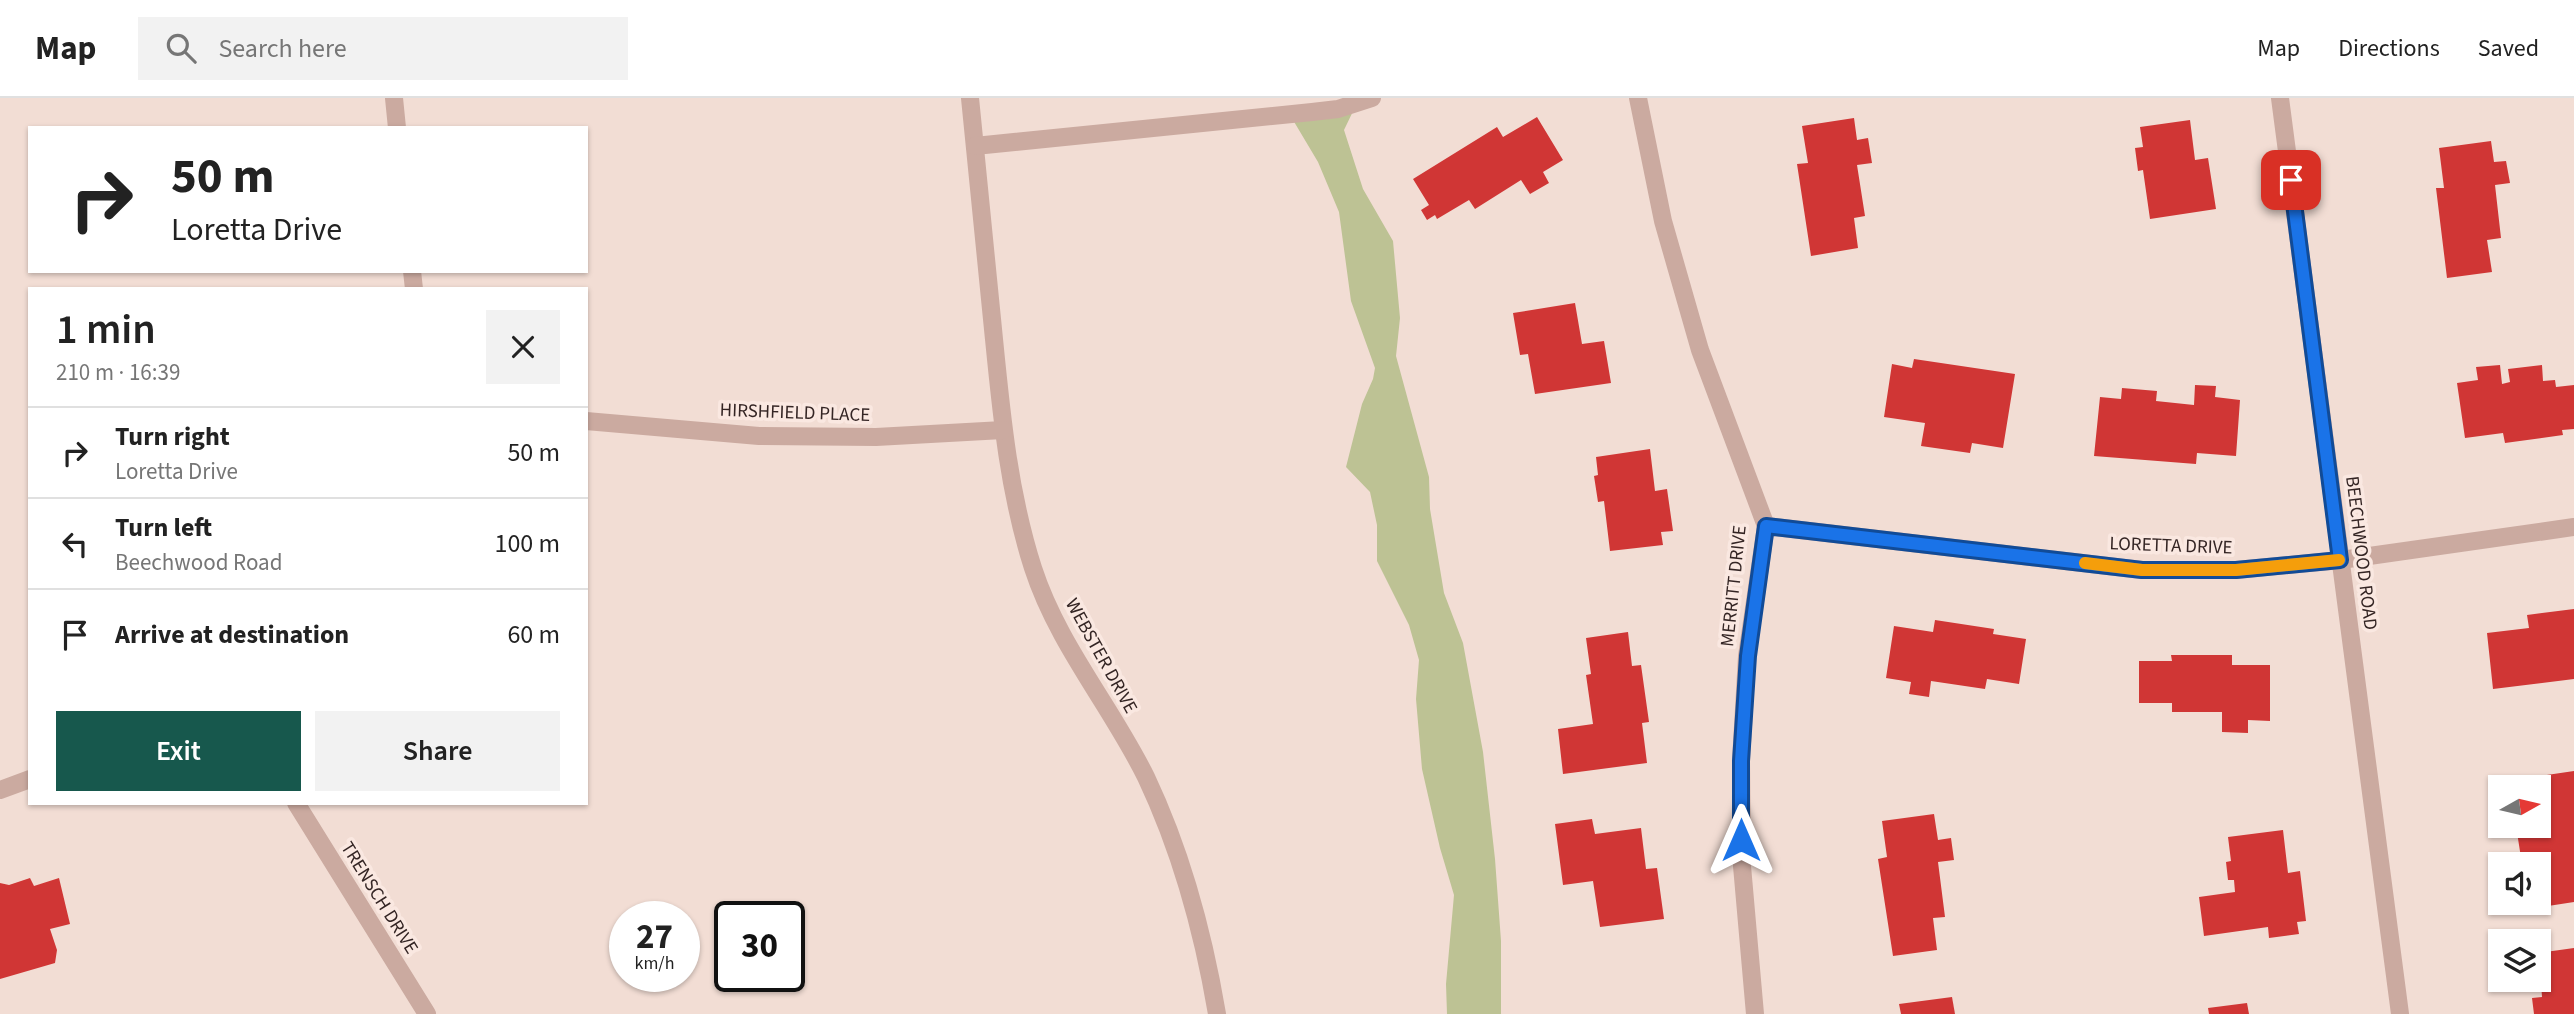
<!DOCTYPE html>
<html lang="en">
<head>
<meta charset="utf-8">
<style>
  :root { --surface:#fff; --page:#f2f2f2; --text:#222; --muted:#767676; --line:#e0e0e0; --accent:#17584d }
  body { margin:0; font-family:"Source Sans 3",sans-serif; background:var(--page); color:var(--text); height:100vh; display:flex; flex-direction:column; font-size:26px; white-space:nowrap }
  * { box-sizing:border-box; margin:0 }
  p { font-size:23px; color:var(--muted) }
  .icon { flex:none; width:38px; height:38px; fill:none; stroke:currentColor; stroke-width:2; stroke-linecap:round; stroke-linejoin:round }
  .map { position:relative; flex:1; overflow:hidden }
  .side { position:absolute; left:28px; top:189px; width:560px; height:518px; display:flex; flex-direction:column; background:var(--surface); border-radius:0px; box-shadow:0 2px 5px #0004 }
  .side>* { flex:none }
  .hud { position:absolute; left:28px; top:28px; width:560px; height:147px; border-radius:0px; box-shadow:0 2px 5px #0004; background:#fff; color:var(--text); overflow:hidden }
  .needle { width:46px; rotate:82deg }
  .fabs { position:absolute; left:2488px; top:677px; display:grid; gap:14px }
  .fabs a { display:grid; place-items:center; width:63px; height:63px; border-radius:0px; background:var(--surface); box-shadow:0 2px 5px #0004; font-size:35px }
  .speed { position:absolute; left:609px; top:803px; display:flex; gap:14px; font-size:35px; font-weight:700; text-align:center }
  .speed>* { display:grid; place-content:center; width:91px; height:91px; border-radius:50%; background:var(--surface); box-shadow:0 2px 5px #0004; line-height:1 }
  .speed small { font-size:18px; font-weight:400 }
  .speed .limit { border:4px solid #111; border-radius:10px; background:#fff; color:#111 }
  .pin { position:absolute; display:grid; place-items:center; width:60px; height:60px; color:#fff; margin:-30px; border-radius:14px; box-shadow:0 4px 10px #0006 }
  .me { position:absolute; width:77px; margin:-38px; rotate:0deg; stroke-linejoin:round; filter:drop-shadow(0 0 5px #0008) }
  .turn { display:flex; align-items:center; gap:24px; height:147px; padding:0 28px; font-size:32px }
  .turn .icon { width:91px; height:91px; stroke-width:2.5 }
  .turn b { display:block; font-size:49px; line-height:60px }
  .round { display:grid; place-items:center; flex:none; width:74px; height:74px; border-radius:0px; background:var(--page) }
  .summary { display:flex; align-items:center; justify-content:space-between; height:119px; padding:0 28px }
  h1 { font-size:42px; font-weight:600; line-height:52px }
  .button { display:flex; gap:14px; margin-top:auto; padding:14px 28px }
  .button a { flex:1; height:80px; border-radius:0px; background:var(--accent); color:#fff; font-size:28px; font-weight:600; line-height:80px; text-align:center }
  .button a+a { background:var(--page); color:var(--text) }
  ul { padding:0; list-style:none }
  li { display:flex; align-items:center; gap:21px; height:91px; padding:0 28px; border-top:2px solid var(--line) }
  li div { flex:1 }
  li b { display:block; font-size:26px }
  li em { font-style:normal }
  header { display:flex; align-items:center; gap:42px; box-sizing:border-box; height:98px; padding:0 35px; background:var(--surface); border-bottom:2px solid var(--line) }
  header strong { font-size:33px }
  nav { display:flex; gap:38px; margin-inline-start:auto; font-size:24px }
  .search { width:490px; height:63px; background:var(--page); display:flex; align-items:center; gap:18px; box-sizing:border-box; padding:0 24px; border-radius:0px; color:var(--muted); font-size:26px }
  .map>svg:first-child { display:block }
</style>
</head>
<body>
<header>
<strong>Map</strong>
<div class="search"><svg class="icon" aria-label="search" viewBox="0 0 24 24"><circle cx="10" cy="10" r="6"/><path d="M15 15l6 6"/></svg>Search here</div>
<nav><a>Map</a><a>Directions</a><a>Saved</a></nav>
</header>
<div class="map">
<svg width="2574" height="916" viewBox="0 0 2574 916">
  <rect width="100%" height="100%" fill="#f2ddd4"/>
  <path fill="#bdc294" d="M1357,5L1344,32L1363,91L1393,143L1400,220L1396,258L1429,379L1430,411L1444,495L1463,545L1483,654L1495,761L1501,843V916H1447L1446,886L1454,797L1440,750L1422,671L1416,601L1419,562L1409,527L1377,463V427L1370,394L1346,369L1362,306L1373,281L1375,270L1351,203L1339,114L1318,64L1293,22Z"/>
  <g fill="#d03635">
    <path d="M1537,19L1563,62L1543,74L1549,85L1530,96L1521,82L1475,111L1469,102L1437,121L1435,117L1427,122L1421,112L1429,107L1413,81L1497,29L1503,39Z"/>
    <path d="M1854,20L1857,42L1868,40L1872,65L1857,67L1865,118L1854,120L1858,150L1811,158L1797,66L1808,65L1802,28Z"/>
    <path d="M2190,22L2195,62L2208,60L2216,111L2150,121L2143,72L2138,73L2135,50L2143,49L2140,29Z"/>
    <path d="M2491,43L2494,64L2506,63L2510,85L2495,87L2501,140L2487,142L2492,174L2447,180L2436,90H2444L2439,50Z"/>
    <path d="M1575,205L1582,246L1604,243L1611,285L1535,296L1528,256L1520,257L1513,215Z"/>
    <path d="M1914,261L2015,276L2003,350L1972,345L1970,355L1921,348L1925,325L1884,319L1892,266L1912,270Z"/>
    <path d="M2500,267L2502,286L2510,284L2508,271L2542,267L2543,283L2555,282L2556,289L2574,287V331L2562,332L2563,337L2505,345L2503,335L2465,340L2457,285L2478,282L2476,269Z"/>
    <path d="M2195,287L2216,288L2215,299L2240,302L2236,358L2197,355L2196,366L2094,358L2100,299L2121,301L2122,290L2157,293L2156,303L2194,307Z"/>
    <path d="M1650,351L1655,393L1667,391L1673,433L1661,434L1663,447L1610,453L1604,403L1598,404L1594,378L1598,377L1596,359Z"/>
    <path d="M2574,511V581L2493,591L2487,535L2529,530L2527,517Z"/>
    <path d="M1935,522L1994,531L1993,536L2026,541L2019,586L1987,581L1985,591L1931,583L1929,599L1909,596L1911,584L1886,580L1894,528L1933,534Z"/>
    <path d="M1628,534L1632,568L1641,567L1649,624L1642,625L1647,665L1563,676L1558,631L1593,626L1586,577L1591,576L1586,540Z"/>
    <path d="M2171,557H2232V567H2270V623L2248,622V635L2222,634V614H2172V605H2139V563H2172Z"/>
    <path d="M2574,673V804L2529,811L2528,805H2539V766H2522L2516,728H2539V690H2522L2520,681Z"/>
    <path d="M1934,716L1938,742L1951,740L1954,762L1938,764L1945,819L1933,820L1937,852L1893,858L1878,761L1887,759L1882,723Z"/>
    <path d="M1592,721L1595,736L1641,730L1646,771L1657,770L1664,821L1600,829L1593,783L1563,787L1555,726Z"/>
    <path d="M2283,732L2288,775L2300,773L2306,823L2297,824L2299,836L2269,840L2268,829L2204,838L2199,799L2235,794L2234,782H2228L2226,764L2231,763L2228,739Z"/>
    <path d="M30,780L34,788L59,780L70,826L50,831L57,852L55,865L0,881V785L9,787Z"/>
    <path d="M2574,850V916H2534L2532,900L2542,899L2539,855Z"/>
    <path d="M1952,899L1955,916H1901L1899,906Z"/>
    <path d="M2247,905L2249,916H2209L2208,910Z"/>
  </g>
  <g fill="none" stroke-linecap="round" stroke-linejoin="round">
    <g stroke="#cbaaa0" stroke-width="18">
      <path d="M394,0L397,30"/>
      <path d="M970,0C978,77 985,154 993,231C1001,312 1008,392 1033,470C1058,547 1111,608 1146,679C1182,755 1203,833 1217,916"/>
      <path d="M1638,0L1663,123L1700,252L1766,428L1747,558L1741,663L1742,768L1755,916"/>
      <path d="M2280,0L2400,916"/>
      <path d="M975,48L1312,14L1338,11L1372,0"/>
      <path d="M412,173L414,191"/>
      <path d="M586,323L759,338L876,339L1003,332"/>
      <path d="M1766,428L2142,472H2236L2341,462L2574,429"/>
      <path d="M0,692L30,681"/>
      <path d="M296,705L427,916"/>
    </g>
  </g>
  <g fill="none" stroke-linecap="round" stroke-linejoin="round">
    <defs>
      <path id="route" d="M1741,742V663L1748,558L1766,428L2142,472H2236L2340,462L2291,82"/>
    </defs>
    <use href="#route" stroke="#114b97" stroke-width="18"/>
    <use href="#route" stroke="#1a73e8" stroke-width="12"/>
    <path stroke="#f59e0b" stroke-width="12" d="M2085,465L2142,472H2236L2339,462"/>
  </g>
  <g text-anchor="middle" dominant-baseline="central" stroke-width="7" stroke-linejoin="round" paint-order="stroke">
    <g font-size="19" fill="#342524" stroke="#fae8e1">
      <text transform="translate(795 315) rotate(2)">HIRSHFIELD PLACE</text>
      <text transform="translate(2171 448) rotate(2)">LORETTA DRIVE</text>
      <text transform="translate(2361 455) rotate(83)">BEECHWOOD ROAD</text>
      <text transform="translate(1734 488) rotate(-84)">MERRITT DRIVE</text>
      <text transform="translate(1101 558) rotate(61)">WEBSTER DRIVE</text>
      <text transform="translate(379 800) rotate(58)">TRENSCH DRIVE</text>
    </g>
  </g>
</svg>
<div class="fabs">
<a><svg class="needle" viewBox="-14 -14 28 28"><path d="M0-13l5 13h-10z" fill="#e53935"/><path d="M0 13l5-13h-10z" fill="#767676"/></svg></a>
<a><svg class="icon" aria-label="sound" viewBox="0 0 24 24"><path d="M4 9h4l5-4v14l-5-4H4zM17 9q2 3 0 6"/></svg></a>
<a><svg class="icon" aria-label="layers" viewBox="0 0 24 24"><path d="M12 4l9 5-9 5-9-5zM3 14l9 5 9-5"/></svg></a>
</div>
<div class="speed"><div>27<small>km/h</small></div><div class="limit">30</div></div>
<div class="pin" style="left:2291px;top:82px;background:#d93025"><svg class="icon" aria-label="arrive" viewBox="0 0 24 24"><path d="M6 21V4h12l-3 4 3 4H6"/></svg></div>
<svg class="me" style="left:1741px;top:742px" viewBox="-20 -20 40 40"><path d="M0-17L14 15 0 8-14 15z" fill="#1a73e8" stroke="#fff" stroke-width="4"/></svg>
<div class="hud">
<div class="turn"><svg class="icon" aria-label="right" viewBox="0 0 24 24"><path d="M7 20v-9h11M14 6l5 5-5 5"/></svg><div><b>50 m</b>Loretta Drive</div></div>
</div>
<section class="side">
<div class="summary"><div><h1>1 min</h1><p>210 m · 16:39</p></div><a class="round"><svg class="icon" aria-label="close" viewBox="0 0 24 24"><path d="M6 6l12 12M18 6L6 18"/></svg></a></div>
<ul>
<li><svg class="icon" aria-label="right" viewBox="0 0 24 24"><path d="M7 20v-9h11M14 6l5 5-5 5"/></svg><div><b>Turn right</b><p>Loretta Drive</p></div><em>50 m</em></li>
<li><svg class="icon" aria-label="left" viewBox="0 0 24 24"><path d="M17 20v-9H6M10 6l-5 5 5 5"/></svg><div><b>Turn left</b><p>Beechwood Road</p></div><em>100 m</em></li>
<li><svg class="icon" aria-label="arrive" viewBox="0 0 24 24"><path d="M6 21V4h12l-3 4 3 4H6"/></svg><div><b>Arrive at destination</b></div><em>60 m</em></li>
</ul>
<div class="button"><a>Exit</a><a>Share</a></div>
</section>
</div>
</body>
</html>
